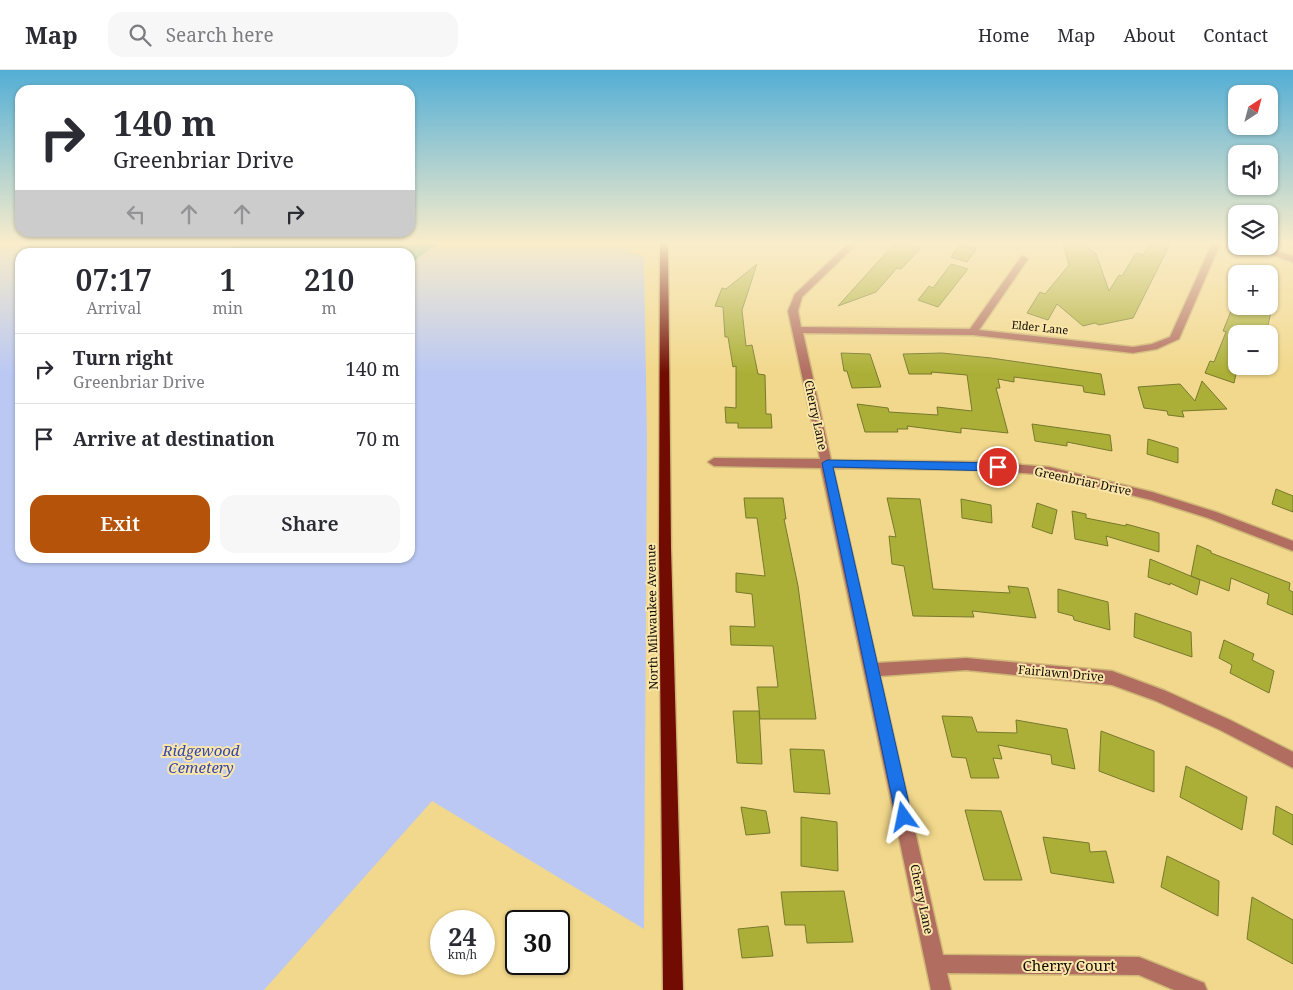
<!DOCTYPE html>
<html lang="en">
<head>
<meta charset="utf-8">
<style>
  :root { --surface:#fff; --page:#f7f7f7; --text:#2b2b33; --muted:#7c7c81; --line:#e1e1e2; --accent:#b45309 }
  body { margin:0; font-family:"Noto Serif",serif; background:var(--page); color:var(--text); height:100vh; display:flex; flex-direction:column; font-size:19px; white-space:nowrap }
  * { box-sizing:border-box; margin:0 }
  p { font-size:16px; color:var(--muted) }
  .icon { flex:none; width:28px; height:28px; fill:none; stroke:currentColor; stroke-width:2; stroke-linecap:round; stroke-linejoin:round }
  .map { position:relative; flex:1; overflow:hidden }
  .drawer { position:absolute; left:15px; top:178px; width:400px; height:315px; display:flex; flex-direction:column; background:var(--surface); border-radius:15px; box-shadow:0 1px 4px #0004 }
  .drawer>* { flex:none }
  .guide { position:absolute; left:15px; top:15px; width:400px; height:152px; border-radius:15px; box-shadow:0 1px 4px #0004; background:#fff; color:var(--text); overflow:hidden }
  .needle { width:32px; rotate:36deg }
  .controls { position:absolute; left:1228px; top:15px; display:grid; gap:10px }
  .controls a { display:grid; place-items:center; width:50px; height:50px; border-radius:10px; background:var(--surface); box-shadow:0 1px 4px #0004; font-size:25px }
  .speed { position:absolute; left:430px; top:840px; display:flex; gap:10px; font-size:25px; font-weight:700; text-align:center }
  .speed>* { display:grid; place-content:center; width:65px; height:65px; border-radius:50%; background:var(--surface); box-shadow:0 1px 4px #0004; line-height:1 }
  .speed small { font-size:12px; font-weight:400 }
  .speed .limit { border:2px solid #111; border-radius:8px; background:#fff; color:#111 }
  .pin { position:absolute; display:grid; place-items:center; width:42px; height:42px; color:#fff; margin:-21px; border:2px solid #fff; border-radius:50%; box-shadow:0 1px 5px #0007 }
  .me { position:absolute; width:55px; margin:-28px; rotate:348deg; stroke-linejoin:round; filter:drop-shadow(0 0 4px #0008) }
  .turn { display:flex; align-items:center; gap:18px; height:105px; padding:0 15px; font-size:22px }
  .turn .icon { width:65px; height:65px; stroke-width:2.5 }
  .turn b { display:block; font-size:35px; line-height:42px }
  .lanes { display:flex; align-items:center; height:48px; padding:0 15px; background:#0003; justify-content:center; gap:25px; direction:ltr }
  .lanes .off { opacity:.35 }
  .eta { display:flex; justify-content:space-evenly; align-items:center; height:85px; text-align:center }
  .eta b { font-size:30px; font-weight:600; line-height:35px }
  .primary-button { display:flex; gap:10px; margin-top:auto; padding:10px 15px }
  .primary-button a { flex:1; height:58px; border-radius:15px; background:var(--accent); color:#fff; font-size:20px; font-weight:600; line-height:58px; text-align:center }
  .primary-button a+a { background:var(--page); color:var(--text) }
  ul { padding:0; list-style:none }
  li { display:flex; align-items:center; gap:15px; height:70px; padding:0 15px; border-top:1px solid var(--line) }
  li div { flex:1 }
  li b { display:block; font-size:19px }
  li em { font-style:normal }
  header { display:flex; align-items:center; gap:30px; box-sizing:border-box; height:70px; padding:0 25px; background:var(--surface); border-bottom:1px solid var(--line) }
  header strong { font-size:24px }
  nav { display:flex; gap:28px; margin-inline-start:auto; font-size:18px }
  .search { width:350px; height:45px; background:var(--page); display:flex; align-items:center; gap:12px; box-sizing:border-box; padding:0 18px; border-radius:15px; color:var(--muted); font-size:19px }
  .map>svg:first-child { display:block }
</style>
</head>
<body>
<header>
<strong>Map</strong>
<div class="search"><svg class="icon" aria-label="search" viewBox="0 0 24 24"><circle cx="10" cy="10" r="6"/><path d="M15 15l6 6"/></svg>Search here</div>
<nav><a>Home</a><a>Map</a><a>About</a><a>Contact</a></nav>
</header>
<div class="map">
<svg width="1293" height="920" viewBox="0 0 1293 920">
  <rect width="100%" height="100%" fill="#f2d88c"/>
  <path fill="#bac8f3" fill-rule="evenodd" d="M0,174H613L644,187L647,373L644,859L432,731L264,920H0ZM20,182H410V488H20Z"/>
  <path fill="#15a5b9" d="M243,174H437L410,194V182H217Z"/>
  <g fill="#acaf37" stroke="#76792c">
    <path d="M894,174H907L921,178L901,199L897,198L876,222L838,236Z"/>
    <path d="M960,174L977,178L967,192L951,187Z"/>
    <path d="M1063,174H1084L1096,184L1109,221L1119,205L1122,206L1136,183L1143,185L1149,174H1170L1133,248L1099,255L1095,253L1083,256L1057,234L1048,250L1027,243L1040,222L1045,224L1069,195Z"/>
    <path d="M757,194L742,240L746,276L752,275L758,304L765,305L766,344H771L772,358H738V353H726L725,337L736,338V296L733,297L728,267H725L723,237L715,236L722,218L726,219Z"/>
    <path d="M951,194L968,199L938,237L918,230L929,216L933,218Z"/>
    <path d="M1233,236H1253L1271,242L1266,264H1236V304L1234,313L1205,303L1210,291L1214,292L1226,262L1223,261Z"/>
    <path d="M841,283L870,284L881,317L852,318L847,301H844Z"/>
    <path d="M942,283L991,288L1101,304L1105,325L1084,322L1083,316L1014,307V312L998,309L1000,318H996L1008,363L961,358V363L907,356L908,359H897L898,362H865L857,334L888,338L889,342L938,345L937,337L972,341L967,305L931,302L932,304H909L903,284Z"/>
    <path d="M1202,311L1227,339L1182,341L1184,347L1168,345L1167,341L1144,338L1138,317L1180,314L1195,331Z"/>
    <path d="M1032,354L1110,365L1112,381L1067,372V376L1035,371Z"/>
    <path d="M1148,369L1178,378V393L1147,384Z"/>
    <path d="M1276,419L1293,426V442L1272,434Z"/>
    <path d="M744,428H783L786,449H784L798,516L816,649H760L757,617H778L773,576L731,575L730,556L755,557L752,524L736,522V503L765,506L757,448H746Z"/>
    <path d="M887,428L920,429L933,519L1010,523L1008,516L1028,518L1036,548L972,541L974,547L913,546L904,496L892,494L889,466L896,467Z"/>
    <path d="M961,429L991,435L992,453L962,448Z"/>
    <path d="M1037,433L1057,440L1052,464L1032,457Z"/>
    <path d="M1072,441L1086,444V448L1126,456V454L1159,463V482L1106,466L1108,476L1075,469Z"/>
    <path d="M1197,475L1211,481V483L1290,513L1289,520L1293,522V545L1267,534L1269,524L1231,508L1229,521L1191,506Z"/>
    <path d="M1150,489L1200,510L1197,525L1170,513V515L1148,507Z"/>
    <path d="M1058,519L1108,532L1110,560L1074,550L1073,546L1058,542Z"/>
    <path d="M1135,543L1191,562L1192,587L1134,567Z"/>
    <path d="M1224,570L1254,584L1252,590L1274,601L1269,623L1230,603L1232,595L1219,588Z"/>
    <path d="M733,641H759L762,694L737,693Z"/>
    <path d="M942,646L972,647L977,662L1017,663L1016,650L1067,659L1075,699L1052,694L1051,685L998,675L1002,689L993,688L999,708H971L966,688L952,687Z"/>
    <path d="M1101,661L1154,681V722L1099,701Z"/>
    <path d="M790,679L824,680L830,724L794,722Z"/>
    <path d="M1186,696L1247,727L1242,760L1180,727Z"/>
    <path d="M1276,736L1293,745V775L1273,764Z"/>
    <path d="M741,737L766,741L770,763L746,765Z"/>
    <path d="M965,740L1001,741L1022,810H984Z"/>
    <path d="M801,747L837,752L838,801L801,796Z"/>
    <path d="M1043,767L1089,773L1090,782L1106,781L1114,813L1051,803Z"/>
    <path d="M1167,786L1219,811L1218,846L1161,817Z"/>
    <path d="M844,821L853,872L807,873L805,855H785L781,822Z"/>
    <path d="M1252,827L1293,850V894L1247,869Z"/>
    <path d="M768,856L773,886L742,888L738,859Z"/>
  </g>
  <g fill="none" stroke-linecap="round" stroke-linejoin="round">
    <defs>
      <g id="minor">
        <path d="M848,174H857L802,227L798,241L801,257L970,259L1021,187L1024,186L1028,189L979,260L1133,277L1152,274L1170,267L1212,174H1220L1179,269L1157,279L1133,283L973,265L803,263L831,390L981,392L1049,397L1152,422L1216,442L1293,471V481L1208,448L1151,430L1049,405L981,400L833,398L877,593L966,588L1112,601L1166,621L1230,650L1293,682V698L1220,660L1156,631L1112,615L966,600L880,606L943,885L1139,887L1204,913L1207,920H1174L1139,905L947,903L951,920H931L821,398L714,396L708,392L714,388L820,389L788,241L795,224Z"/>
        <path d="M1244,176H1258L1293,186V192Z"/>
      </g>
      <path id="major" d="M660,174H668L671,478L683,920H663L659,478Z"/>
    </defs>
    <use href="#minor" stroke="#ceb776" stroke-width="3"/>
    <use href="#major" stroke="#ceb776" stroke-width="3"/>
    <use href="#minor" fill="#b16d60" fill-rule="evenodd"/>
    <use href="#major" fill="#720c02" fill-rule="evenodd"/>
  </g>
  <linearGradient id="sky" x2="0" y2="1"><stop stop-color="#53aed5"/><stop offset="0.57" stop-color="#f9edcb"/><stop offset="1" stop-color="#f9edcb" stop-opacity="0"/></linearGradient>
  <rect width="1293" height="303" fill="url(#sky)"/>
  <path fill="#1a73e8" stroke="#114b97" d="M827,390L998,393L1004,397L998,401L833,397L912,747L909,752L904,754L899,752L896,747L822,393Z"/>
  <g text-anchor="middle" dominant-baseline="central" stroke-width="4" stroke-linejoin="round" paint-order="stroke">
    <g font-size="11" fill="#130c00" stroke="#fbe6aa">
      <text transform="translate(1040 257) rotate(6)">Elder Lane</text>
    </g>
    <g font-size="12" fill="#130c00" stroke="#fbe6aa">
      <text transform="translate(816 345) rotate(78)">Cherry Lane</text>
      <text transform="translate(1083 411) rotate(12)">Greenbriar Drive</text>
      <text transform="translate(652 547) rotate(-91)">North Milwaukee Avenue</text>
      <text transform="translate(1061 603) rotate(5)">Fairlawn Drive</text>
      <text transform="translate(922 829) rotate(78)">Cherry Lane</text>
    </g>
    <g font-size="15" font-style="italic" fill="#3547b1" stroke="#fbe6aa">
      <text x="201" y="680">Ridgewood<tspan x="201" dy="17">Cemetery</tspan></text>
    </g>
    <g font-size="15" fill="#130c00" stroke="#fbe6aa">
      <text x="1069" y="895">Cherry Court</text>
    </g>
  </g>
</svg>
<div class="controls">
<a><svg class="needle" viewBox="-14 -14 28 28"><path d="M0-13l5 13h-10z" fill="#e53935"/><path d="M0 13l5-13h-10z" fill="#7c7c81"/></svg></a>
<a><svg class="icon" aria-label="sound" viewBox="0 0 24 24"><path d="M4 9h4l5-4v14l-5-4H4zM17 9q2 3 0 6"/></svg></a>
<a><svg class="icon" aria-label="layers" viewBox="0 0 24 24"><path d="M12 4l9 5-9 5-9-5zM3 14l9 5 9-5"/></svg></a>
<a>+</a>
<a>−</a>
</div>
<div class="speed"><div>24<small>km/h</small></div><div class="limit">30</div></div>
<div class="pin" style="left:998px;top:397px;background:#d93025"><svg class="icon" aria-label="arrive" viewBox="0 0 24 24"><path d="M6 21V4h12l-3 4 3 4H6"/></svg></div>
<svg class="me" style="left:904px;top:747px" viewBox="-20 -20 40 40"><path d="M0-17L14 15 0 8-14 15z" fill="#1a73e8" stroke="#fff" stroke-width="4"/></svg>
<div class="guide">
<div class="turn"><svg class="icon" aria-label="right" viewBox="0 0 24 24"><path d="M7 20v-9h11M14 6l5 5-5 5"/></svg><div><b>140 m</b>Greenbriar Drive</div></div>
<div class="lanes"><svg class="icon off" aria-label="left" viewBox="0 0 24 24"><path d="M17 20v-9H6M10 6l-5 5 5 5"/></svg><svg class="icon off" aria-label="ahead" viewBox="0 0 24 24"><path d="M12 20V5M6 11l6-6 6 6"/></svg><svg class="icon off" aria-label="ahead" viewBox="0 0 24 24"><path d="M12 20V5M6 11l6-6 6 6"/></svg><svg class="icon" aria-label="right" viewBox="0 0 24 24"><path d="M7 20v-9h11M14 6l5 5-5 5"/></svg></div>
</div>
<section class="drawer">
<div class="eta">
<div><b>07:17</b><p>Arrival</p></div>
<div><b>1</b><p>min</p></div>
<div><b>210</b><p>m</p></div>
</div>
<ul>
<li><svg class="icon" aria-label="right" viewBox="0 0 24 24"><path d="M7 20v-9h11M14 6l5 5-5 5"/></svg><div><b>Turn right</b><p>Greenbriar Drive</p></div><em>140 m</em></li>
<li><svg class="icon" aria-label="arrive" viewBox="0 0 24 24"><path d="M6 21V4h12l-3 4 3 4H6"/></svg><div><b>Arrive at destination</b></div><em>70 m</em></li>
</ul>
<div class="primary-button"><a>Exit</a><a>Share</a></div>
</section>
</div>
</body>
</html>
